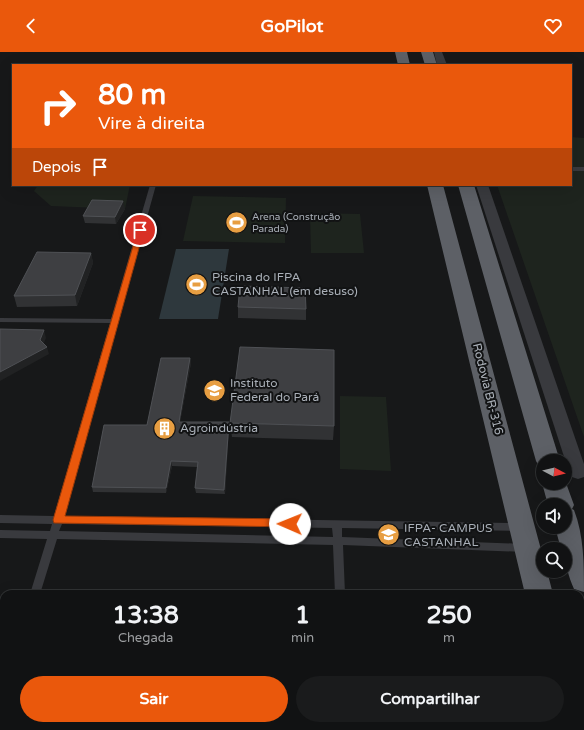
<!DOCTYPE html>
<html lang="pt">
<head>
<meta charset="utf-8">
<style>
  :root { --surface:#111213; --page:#1a1b1c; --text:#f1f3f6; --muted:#9c9ea0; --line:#303233; --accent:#ea580c }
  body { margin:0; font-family:"Varela Round",sans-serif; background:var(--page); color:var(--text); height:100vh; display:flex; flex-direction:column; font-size:15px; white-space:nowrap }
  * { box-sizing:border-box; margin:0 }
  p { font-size:13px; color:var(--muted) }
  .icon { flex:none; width:22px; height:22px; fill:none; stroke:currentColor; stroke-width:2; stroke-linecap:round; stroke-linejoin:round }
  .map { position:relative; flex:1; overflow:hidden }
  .panel { position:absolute; left:0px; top:538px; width:584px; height:140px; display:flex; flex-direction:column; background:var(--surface); border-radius:12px 12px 0 0; box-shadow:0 4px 16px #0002,0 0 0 1px var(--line) }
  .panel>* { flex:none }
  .hud { position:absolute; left:12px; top:12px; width:560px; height:122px; border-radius:0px; box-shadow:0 4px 16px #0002,0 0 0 1px var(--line); background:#ea580c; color:#fff; overflow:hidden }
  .needle { width:26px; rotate:97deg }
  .buttons { position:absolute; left:536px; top:402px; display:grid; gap:8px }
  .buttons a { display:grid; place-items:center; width:36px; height:36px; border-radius:50%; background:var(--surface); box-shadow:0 4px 16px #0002,0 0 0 1px var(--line); font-size:20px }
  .pin { position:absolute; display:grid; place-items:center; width:34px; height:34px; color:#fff; margin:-17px; border:2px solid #fff; border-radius:50%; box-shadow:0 1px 4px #0007 }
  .me { position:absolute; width:44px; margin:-22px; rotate:271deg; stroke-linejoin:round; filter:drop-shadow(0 0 3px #0008) }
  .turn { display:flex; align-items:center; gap:14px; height:84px; padding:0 20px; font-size:18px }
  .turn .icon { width:52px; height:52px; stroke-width:2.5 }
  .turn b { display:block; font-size:28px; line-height:34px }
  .then { display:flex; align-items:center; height:38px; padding:0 20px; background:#0003; gap:8px; font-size:15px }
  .eta { display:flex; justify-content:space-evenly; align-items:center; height:68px; text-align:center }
  .eta b { font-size:24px; font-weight:700; line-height:28px }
  .primary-button { display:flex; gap:8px; margin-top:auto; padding:8px 20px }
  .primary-button a { flex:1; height:46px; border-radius:24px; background:var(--accent); color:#fff; font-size:16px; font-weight:700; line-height:46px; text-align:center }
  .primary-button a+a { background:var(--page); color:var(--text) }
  header { display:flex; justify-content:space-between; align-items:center; height:52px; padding:0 20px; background:var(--accent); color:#fff; font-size:18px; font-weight:700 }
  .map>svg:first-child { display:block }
</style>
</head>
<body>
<header><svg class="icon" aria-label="back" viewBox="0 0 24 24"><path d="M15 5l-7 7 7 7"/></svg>GoPilot<svg class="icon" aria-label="heart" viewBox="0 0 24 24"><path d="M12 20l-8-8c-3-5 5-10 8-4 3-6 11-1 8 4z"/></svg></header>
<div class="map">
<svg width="584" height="678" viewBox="0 0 584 678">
  <rect width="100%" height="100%" fill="#171819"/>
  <g fill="#1e241e">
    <path d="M571,85L584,86V385L497,133H571Z"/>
    <path d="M38,133H130L125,157L51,154L34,139Z"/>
    <path d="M193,144L286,146L285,191L183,189Z"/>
    <path d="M310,161L360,162L364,201H311Z"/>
    <path d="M340,344L386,345L391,419L340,417Z"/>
  </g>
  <path fill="#2e383d" d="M176,197H229L218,267H159Z"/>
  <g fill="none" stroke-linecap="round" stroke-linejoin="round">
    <g fill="#393a3e" fill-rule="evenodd">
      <rect x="571" y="115" width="13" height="4"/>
      <path d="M150,133H156L64,464L518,471L521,472L523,475L521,478L518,479L342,476V485L525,492L528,493L530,496L528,499L525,500L343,493L345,542H335L333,493L57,487L40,542H30L47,487L0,486V478L50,479L52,472L0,471V463L54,464L110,271L0,270V266L111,267ZM62,472L332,476L333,485L59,479Z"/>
      <path d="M4,639V663L0,665V641Z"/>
      <rect x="340" y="674" width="12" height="4"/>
    </g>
    <g fill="#393a3e" fill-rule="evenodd">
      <path d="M434,0H442L447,13H437Z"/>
      <path d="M476,133H488L584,412V425L578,427L572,425L569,420Z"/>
    </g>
    <g fill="#5d6066" fill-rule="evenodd">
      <path d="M395,0H407L410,13H398Z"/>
      <path d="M421,0H433L437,13H425Z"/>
      <path d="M427,133H443L543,505V519H547L553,542H525Z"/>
      <path d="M458,133H474L560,409H543V417L540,416L536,409Z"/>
      <path d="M543,429V431H565V429L566,431L574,453L572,457L574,458C584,484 584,512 584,540L574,537C568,524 565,511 565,497H561L555,475H565V453H548L542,431Z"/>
      <path d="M580,662L584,665V678H557L556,674H580Z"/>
    </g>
  </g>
  <g fill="#313234">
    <path d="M156,133H187L186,135H157Z"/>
    <path d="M125,157L116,172L85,171L83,164Z"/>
    <path d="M91,201L93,211L77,254L17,255L14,244Z"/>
    <path d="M238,255L306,257V268L238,266Z"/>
    <path d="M190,306L191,311L180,370L229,375L225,442L196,441L195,436L197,415L172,414L166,441L93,440L92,435L147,373Z"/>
    <path d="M230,371L334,374L333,388L232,385Z"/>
  </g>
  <g fill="#212223">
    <path d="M123,149L125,157L116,172L115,165Z"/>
    <path d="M91,201L93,211L77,254L75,243Z"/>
    <path d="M44,278L46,286L42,295L40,288Z"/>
    <path d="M47,295L49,302L0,329V320Z"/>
    <path d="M190,306L191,311L179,375V370Z"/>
    <path d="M229,370V375L225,442L224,438Z"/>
    <path d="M171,409L172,414L166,441V436Z"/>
  </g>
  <g fill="#3e3f42" stroke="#4f5155">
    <path d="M92,148L123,149L115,165L83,164Z"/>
    <path d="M37,200L91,201L75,243L14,244Z"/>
    <path d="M240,234L305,236L306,257L238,255Z"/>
    <path d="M0,277L44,278L40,288L47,295L0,320Z"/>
    <path d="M240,295L334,298V374L230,371Z"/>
    <path d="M161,306H190L179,370H229L224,438L195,436L198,410L171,409L166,436L92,435L104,373H147Z"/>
    <rect x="273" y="674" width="44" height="4"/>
  </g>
  <path fill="#ea580c" stroke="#983908" d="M138,177L144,178L65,464L290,467L294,468L296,472L294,475L54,471L53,468Z"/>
  <defs>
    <symbol id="stadium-disc" viewBox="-11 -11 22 22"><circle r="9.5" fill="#e79e42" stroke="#121314"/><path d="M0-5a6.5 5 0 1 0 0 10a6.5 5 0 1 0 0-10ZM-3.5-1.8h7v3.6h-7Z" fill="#fff"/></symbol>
    <symbol id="university-disc" viewBox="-11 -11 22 22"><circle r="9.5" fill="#e79e42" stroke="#121314"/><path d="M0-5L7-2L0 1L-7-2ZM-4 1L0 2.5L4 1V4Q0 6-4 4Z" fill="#fff"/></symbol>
    <symbol id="building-disc" viewBox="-11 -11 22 22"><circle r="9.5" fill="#e79e42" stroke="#121314"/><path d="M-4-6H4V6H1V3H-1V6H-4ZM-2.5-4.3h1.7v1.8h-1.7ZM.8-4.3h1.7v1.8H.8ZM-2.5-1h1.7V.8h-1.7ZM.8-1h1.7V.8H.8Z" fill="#fff"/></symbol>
  </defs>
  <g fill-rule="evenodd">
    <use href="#stadium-disc" x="224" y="158" width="25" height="25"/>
    <use href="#stadium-disc" x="184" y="220" width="25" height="25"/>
    <use href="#university-disc" x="202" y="326" width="25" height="25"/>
    <use href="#building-disc" x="152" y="364" width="25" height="25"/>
    <use href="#university-disc" x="376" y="470" width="25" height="25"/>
  </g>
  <g text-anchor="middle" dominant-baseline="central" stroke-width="4" stroke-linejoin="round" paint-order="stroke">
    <g font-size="10" fill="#aab0b8" stroke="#121314" text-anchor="start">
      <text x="252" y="165">Arena (Construção<tspan x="252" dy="12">Parada)</tspan></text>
    </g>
    <g font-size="12" fill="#aab0b8" stroke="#121314" text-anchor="start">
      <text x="212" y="225">Piscina do IFPA<tspan x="212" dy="14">CASTANHAL (em desuso)</tspan></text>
      <text x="230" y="331">Instituto<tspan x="230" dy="14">Federal do Pará</tspan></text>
      <text x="180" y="376">Agroindústria</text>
      <text x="404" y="476">IFPA- CAMPUS<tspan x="404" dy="14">CASTANHAL</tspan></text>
    </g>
    <g font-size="12" fill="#aab0b8" stroke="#121314">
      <text transform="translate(488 337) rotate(76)">Rodovia BR-316</text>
    </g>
  </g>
</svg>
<div class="buttons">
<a><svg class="needle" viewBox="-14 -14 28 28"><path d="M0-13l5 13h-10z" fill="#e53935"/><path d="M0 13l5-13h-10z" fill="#9c9ea0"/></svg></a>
<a><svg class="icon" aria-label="sound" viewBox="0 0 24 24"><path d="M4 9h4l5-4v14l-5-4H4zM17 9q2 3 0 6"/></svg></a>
<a><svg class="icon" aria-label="search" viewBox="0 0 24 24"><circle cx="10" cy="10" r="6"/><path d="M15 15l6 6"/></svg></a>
</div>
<div class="pin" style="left:140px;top:178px;background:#d93025"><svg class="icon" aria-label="arrive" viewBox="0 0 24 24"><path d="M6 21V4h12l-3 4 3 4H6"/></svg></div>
<svg class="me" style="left:290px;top:472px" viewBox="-20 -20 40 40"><circle r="19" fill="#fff"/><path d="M0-13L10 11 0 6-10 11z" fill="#ea580c"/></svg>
<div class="hud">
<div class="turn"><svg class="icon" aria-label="right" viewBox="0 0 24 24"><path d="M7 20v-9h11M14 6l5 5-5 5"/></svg><div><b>80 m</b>Vire à direita</div></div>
<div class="then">Depois<svg class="icon" aria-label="arrive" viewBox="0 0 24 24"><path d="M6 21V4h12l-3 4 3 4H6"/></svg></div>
</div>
<section class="panel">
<div class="eta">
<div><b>13:38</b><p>Chegada</p></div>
<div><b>1</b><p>min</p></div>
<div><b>250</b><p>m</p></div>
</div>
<div class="primary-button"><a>Sair</a><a>Compartilhar</a></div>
</section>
</div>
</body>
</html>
